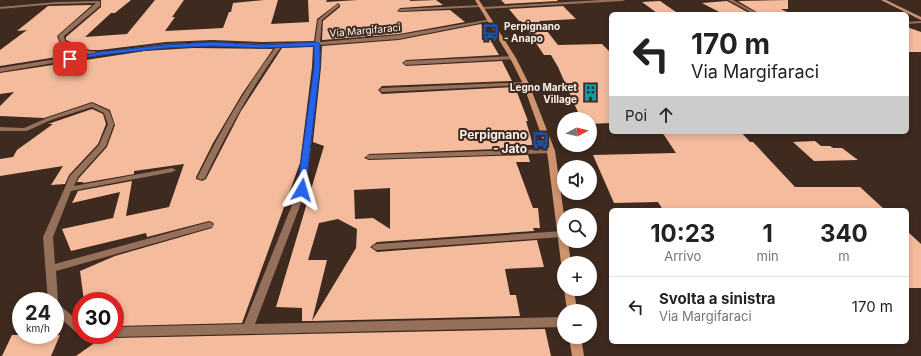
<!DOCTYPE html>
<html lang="it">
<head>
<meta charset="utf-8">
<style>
  :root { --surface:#fff; --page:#f6f6f6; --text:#222; --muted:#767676; --line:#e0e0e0 }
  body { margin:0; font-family:Inter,sans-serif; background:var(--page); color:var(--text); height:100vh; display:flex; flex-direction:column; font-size:15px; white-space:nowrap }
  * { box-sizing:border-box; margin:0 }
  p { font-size:13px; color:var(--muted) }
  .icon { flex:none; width:22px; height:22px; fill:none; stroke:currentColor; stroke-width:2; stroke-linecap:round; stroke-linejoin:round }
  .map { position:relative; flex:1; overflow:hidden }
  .drawer { position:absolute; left:609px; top:208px; width:300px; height:136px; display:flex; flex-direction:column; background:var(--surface); border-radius:6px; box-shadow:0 2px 6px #0003 }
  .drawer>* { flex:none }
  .banner { position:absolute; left:609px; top:12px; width:300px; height:122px; border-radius:6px; box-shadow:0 2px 6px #0003; background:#fff; color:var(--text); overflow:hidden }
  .needle { width:26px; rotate:83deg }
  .controls { position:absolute; left:557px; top:112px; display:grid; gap:8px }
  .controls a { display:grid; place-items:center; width:40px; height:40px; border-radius:50%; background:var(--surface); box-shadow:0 2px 6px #0003; font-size:20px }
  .speed { position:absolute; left:12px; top:292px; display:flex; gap:8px; font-size:20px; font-weight:700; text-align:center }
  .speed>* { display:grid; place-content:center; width:52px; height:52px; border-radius:50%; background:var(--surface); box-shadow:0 2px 6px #0003; line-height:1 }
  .speed small { font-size:10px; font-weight:400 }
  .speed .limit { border:6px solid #d22; background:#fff; color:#111 }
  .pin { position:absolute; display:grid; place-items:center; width:34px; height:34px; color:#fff; margin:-17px; border-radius:8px; box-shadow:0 2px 6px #0006 }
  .me { position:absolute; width:44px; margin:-22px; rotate:7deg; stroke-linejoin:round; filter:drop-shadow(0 0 3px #0008) }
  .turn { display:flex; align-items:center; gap:14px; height:84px; padding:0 16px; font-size:18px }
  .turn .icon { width:52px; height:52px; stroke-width:2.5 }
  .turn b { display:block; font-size:28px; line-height:34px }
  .then { display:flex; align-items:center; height:38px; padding:0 16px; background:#0003; gap:8px; font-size:15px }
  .eta { display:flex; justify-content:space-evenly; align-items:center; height:68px; text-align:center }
  .eta b { font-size:24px; font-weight:700; line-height:28px }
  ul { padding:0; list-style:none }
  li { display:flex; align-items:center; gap:12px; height:60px; padding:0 16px; border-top:1px solid var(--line) }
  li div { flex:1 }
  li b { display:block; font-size:15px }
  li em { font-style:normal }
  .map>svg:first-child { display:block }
</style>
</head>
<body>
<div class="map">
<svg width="921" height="356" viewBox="0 0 921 356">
  <rect width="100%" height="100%" fill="#3e2a1f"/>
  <g fill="#f4bb9d" fill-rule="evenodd">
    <path d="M101,0H131L115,13H111L85,37L127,34L155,0H184L172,17H175L165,31L223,28L229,12H231L233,3L264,0H278L271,24L309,22L308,0H327L326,2L358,0H410V1L436,0L443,5L400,8L397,11L400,12L450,10L465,22L399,34L322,40L323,21L340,7V5L338,3L317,19L314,41L262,42L212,40L166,42L100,50H90L66,40V37L101,7Z"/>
    <path d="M501,0H557L558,1L505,4Z"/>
    <path d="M788,0V9H781L791,14H760L738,1Z"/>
    <path d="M660,1L676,12L657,13L642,2Z"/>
    <path d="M727,1L751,14H723L702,3Z"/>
    <path d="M92,5L57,36L60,44L82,53L0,66V50L27,30L17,31L48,6Z"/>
    <path d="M563,6L576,19L539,21L558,45L602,44L611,53V123L590,124V119H581L558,67L551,55H544L521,21H519L509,9Z"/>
    <path d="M481,24L499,55L406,60L402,63L406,66L502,61L512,81L382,86L378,90L382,94L515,87L528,121H526L533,145H525L526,148L369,154L364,158L369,160L528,155L530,162H516L533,208H538L540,228H533L534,231L377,242L370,247L377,252L537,240L544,267L505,269L510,295H516L520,316L312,321L356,248L357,229L338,219L319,223L308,260H327L312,321H302V308L276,307L324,146L313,142L321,67L322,46L399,40ZM390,188V229L373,218L355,219L354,190Z"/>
    <path d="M907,27L921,32V52H907Z"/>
    <path d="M313,47L312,67L300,163L242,323L115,326V301H84L80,271L115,256L212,228L214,224L212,222L209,221L147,237L146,233L71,251L62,229L113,218L120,192L72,203L78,191L132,181L126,216L169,207L184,164L134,171V174L83,183V182H77L79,178L107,147L115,125L110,110L92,102L44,118L0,116V106L14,92L0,94V73L145,51L193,48L273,49L242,94L213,143L196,177V179L202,181L206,179L241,111L282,48Z"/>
    <path d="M92,109L103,114L106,124L98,144L69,175L65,184L51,185L63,166L0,176V159L13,157L17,150L53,124H48Z"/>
    <path d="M662,132H741L750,142H753L795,187H860L885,210H663L658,202L614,203L593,155L676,153Z"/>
    <path d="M815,141L821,146H830L833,148H842L858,160L814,161L793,142Z"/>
    <path d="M907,231L921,244V288H907Z"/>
    <path d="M545,329L551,356H76L103,337L110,336L115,338Z"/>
    <path d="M12,335H43L45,338L60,335L51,356H2Z"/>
  </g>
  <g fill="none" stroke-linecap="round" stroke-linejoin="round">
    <g fill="#95705a" fill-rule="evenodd">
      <path d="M601,0H625L623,1L483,9L481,7L400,11L398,10L400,9L481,5L483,7Z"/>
      <path d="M728,0H733L759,14H754Z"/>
      <path d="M100,1V6L64,36L65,41L90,51L100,52L166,44L212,42L262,44L315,42L318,20L337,4L339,5V6L322,20L320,42L399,35L492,19V20L490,21L399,39L320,45V67L306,190L255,324L564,317V327L115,337L111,335H115V327L244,324L298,190L314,67L315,45L281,47C251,88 227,132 205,178L201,180L197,178C220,132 245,88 276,47C239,48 202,44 166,48C110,52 56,63 0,72V68L88,54L61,43L58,36L96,3L56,4L0,9V7L56,2Z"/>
      <path d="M921,21V23L907,24V22Z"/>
      <path d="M513,56L515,57V59L406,65L403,63L406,61Z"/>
      <path d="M526,82L529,84L528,85L382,92L379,90L382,88Z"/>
      <path d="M92,103L109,111L114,124L106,146L78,177L74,186L172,168L176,170L172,172L71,191L53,237L55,264L209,222L212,223L213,225L212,227L56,271L58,301L57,303L81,323V335L77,333L55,313V301H48L43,237L70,176L99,145L108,124L104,113L92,107L51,120L27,131H0V127L24,128L47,118Z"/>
      <path d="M551,149L555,151L554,153L369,159L365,157L369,155Z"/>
      <path d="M562,231H564V237H562L377,250L374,249L372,247L374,245L377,244Z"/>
    </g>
    <g fill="#cf946f" fill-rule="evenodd">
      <path d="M475,0H479L516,58L529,84L555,151L564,215V241H568L571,263H564V266L561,263L547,151L523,84L510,58Z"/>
      <path d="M881,0H886L921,17V20Z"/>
      <path d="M564,289H574L577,311H567Z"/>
      <path d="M569,337H581L584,356H572Z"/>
    </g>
  </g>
  <path fill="#2563eb" stroke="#184099" d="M212,42L262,45L317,42L320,44V67L305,192L302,193L297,190L314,67V46L262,48L212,46L166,48L100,55L70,61L67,59L100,52L166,45Z"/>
  <defs>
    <symbol id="bus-bare" viewBox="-9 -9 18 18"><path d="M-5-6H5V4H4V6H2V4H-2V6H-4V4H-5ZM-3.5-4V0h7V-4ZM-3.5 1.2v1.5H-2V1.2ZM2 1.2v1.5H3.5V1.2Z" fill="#1a4fb4" stroke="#3e2a1f" stroke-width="2.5" paint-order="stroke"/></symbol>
    <symbol id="building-bare" viewBox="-9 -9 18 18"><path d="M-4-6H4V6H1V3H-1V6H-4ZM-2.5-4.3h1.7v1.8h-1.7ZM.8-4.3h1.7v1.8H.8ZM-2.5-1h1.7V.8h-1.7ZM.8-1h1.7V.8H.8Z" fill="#0f9aa8" stroke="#3e2a1f" stroke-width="2.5" paint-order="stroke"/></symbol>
  </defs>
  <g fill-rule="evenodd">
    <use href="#bus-bare" x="478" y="20" width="25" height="25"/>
    <use href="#building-bare" x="578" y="80" width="25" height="25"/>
    <use href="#bus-bare" x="528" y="128" width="25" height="25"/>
  </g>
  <g text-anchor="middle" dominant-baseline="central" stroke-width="4" stroke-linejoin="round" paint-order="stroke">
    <g font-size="10" font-weight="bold" fill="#fdf2ec" stroke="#3e2a1f" text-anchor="start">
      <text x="504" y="26">Perpignano<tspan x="504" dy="12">- Anapo</tspan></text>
      <text x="577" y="87" text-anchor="end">Legno Market<tspan x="577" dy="12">Village</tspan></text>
    </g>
    <g font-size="10" fill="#fdf2ec" stroke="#3e2a1f">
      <text transform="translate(365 30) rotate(-5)">Via Margifaraci</text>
    </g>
    <g font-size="12" font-weight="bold" fill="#fdf2ec" stroke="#3e2a1f" text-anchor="end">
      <text x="527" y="134">Perpignano<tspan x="527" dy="14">- Jato</tspan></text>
    </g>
  </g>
</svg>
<div class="controls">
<a><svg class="needle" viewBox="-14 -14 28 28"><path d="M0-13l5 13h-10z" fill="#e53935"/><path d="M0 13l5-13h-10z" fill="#767676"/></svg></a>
<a><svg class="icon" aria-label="sound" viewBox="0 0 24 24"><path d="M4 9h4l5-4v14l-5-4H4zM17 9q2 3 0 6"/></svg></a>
<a><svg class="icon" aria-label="search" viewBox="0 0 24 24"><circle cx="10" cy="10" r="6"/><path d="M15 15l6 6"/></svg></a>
<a>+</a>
<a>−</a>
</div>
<div class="speed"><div>24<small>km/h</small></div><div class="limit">30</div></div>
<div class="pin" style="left:70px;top:59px;background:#d93025"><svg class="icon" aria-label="arrive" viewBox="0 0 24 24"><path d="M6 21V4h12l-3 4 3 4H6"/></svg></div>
<svg class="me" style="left:302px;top:190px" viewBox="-20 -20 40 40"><path d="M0-17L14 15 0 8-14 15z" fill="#2563eb" stroke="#fff" stroke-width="4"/></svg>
<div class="banner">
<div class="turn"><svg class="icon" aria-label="left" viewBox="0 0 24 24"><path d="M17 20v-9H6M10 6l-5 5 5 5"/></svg><div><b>170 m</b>Via Margifaraci</div></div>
<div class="then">Poi<svg class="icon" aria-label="ahead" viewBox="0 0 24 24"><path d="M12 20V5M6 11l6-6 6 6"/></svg></div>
</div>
<section class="drawer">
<div class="eta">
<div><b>10:23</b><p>Arrivo</p></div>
<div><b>1</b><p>min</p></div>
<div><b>340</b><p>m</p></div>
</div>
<ul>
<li><svg class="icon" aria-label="left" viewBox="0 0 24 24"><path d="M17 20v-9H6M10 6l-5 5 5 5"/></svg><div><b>Svolta a sinistra</b><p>Via Margifaraci</p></div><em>170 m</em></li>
</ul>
</section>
</div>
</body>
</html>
